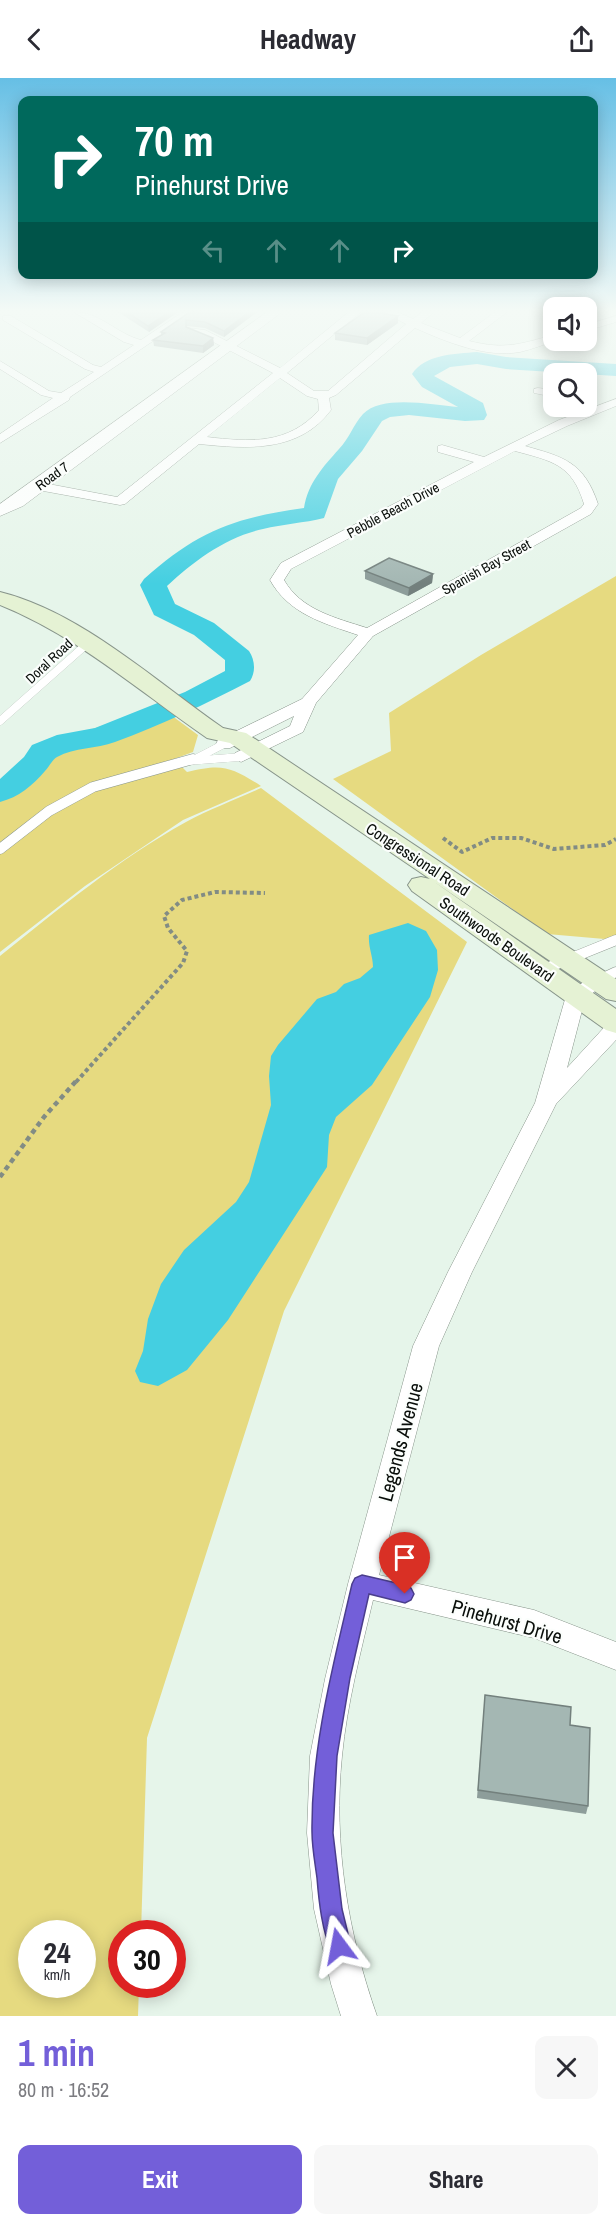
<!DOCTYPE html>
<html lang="en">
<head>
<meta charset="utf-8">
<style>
  :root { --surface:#fff; --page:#f7f7f7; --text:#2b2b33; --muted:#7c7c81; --accent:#735fd9 }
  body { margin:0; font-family:"Archivo Narrow",sans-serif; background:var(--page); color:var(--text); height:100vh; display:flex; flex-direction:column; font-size:22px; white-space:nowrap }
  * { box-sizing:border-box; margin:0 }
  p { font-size:20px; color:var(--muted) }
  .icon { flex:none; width:33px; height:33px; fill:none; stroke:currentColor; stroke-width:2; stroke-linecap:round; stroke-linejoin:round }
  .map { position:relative; height:1938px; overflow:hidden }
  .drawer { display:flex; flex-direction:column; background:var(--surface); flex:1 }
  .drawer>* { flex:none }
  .banner { position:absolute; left:18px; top:18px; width:580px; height:183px; border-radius:12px; box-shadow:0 3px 15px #0003; background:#00695c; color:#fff; overflow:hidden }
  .buttons { position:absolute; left:543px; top:219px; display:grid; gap:12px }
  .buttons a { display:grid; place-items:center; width:54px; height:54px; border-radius:12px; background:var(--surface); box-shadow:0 3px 15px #0003; font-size:30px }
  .speed { position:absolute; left:18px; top:1842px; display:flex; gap:12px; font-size:30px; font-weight:700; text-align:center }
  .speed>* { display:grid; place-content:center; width:78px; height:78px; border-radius:50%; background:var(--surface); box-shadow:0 3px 15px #0003; line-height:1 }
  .speed small { font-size:15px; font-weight:400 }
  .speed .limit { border:9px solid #d22; background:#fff; color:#111 }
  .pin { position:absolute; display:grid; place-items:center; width:51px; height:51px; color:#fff; margin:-62px -26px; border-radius:50% 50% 50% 0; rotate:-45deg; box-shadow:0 0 6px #0007 }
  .pin .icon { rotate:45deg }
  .me { position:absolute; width:66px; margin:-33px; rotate:347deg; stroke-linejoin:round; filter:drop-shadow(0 0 4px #0008) }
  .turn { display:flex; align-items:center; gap:21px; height:126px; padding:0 18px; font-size:27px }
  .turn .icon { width:78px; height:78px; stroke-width:2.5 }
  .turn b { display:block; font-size:42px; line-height:51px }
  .lanes { display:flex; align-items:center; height:57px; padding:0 18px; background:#0003; justify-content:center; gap:30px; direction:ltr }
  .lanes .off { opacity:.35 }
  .round { display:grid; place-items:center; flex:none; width:63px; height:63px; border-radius:12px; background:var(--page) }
  .overview { display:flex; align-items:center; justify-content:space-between; height:102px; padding:0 18px }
  h1 { font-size:36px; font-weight:700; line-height:45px; color:var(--accent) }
  .button { display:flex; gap:12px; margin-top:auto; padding:12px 18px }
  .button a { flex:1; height:69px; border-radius:12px; background:var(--accent); color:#fff; font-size:24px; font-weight:700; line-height:69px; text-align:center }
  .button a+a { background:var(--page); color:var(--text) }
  header { display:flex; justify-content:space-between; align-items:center; height:78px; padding:0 18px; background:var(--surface); font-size:27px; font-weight:700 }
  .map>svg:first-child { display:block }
</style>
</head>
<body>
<header><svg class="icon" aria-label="back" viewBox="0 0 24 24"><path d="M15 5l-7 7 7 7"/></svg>Headway<svg class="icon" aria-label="share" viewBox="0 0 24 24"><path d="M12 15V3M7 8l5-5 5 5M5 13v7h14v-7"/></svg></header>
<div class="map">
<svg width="616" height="1938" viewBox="0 0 616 1938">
  <rect width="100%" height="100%" fill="#e6f5ea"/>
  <g fill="#e6da80" fill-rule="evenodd">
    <path d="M616,498V862L547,856L333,701L391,673L389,635L481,577Z"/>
    <path d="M160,629L198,657L193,674L174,681L187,694C223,685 231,689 261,708L183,742L85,808L0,874V702L21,686L34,670Z"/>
    <path d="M261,710L467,864L284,1233L147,1660L141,1855L122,1856V1906L139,1907L138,1938H0V878C60,830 119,781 186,744C210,731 237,721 261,710ZM32,1856H82V1906H32Z"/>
  </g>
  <path fill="#44cfe1" d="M408,845L426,853L437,872L438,892L430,919L372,1007L336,1039L329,1057L327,1089L228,1242L187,1292L158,1308L140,1304L135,1293L143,1273L148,1241L161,1206L184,1172L236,1124L249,1104L271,1027L269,998L271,978L278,967L317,921L336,914L344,906L360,900L373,889C373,878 368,869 369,857Z"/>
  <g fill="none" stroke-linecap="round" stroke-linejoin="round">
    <path fill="#44cfe1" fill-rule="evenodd" d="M477,274L506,279L616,286V298L506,291L477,286L450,289L434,298L483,325L487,337L484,342L465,343L409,337L390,339L382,343L362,373L338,401L324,440C304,445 283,446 263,451C226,459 194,483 167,508L175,526L214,545L249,573C255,582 256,594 250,603C206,626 161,647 115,664C96,671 75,669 57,679C52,682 49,689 45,693C32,708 19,719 0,724V701L24,679L32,667L57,657L95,650L185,614L225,593V582L194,557L154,537L140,507L144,501C198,453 233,440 304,430C308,405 323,389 339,371C349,361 353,347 363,336C382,316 433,327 458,329L422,309L412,296C425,276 455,276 477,274Z"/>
    <defs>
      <g id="service-far1">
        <path d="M0,643L88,565"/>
        <path d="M197,680L224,666"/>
        <path d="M188,683L241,679"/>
      </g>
      <g id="service">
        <path d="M0,771L49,733L93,709L193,681"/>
        <path d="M542,892L616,862"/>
        <path d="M599,902L616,894"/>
      </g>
      <g id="minor">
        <path d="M74,234C100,234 117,256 141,262L183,234H196L70,319L69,322L0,365V356L53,320L41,317L0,291V283L49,313L61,315L94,294L85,291L3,242V238H11L93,287L101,289L134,267L124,264Z"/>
        <path d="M349,234H361L287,295L314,313H328L406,246L383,234H397L413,241L422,234H434L421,245L460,260L495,234H507L469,263C506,272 519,266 554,257V262H557C545,266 533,271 520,274C485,280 447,264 415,250L336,317L329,320L331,332C299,375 247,371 199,366L125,426L120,427L38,412L32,408L38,404L117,419L273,295L198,256L188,254V250L205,252L280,290ZM280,300L307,318L318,321L319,332C288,367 250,364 207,359Z"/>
        <path d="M616,238V244L586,253V247Z"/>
        <path d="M538,310L554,312V319L534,315V311Z"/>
        <path d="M616,321V328L567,348L525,368C564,379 584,384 598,426L591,436L373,558L316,625L303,654L241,684L233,679L235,675L290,648L294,638L230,670H218L216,666L218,662L302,621L358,557C323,545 289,536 270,502L281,485L474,384L438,374V368L442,367L484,379L559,342ZM515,373C552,383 572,386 584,426L581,430L367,550C336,540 301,532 284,502L291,491Z"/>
        <path d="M599,896L606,897L609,902L585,921L567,990L609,944L616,942V962L556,1026L472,1194L439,1268L379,1497L534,1532L616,1564V1592L534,1560L373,1522C361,1573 347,1626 342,1678C333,1766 348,1856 377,1938H341L331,1906L314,1831L307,1755L310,1678L325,1601L348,1506L413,1268L448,1194L535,1025L566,918L592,897Z"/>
      </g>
      <path id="tertiary" d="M267,234H282L23,428L0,438V426Z"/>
      <path id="secondary" d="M0,514C81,534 155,603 223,650L246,655L616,901V923L606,921L433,803L616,931V955L606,952L412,813L408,807L412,801L421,799L430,801L230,665L207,660C139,613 77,558 0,527Z"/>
    </defs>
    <use href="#service-far1" stroke="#88958b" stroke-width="8"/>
    <use href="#service" stroke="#88958b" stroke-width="11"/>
    <use href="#minor" stroke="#88958b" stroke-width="1"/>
    <use href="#tertiary" stroke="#88958b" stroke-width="1"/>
    <use href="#secondary" stroke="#88958b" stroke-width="2"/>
    <g stroke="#828c84" stroke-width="4" stroke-dasharray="4 3" stroke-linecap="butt">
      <path d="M443,760L462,774L492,760H521L554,771L605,767L616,761"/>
      <path d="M76,1004L183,885L187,873L168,850L164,838L182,822L215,814L265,815"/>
    </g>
    <path stroke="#828c84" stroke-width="4.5" stroke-dasharray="5 4" stroke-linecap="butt" d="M0,1099L44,1039L77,1002"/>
    <use href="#service-far1" stroke="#fff" stroke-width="8"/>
    <use href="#service" stroke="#fff" stroke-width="10"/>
    <use href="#minor" fill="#fff" fill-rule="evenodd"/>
    <use href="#tertiary" fill="#fff" fill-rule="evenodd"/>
    <use href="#secondary" fill="#e5f2d4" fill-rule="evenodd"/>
  </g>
  <g fill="#8d9d9a">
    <path d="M118,234H178L149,254Z"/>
    <path d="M190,234H257L224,259L205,250L187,248L186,249L213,260L214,267L203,275L154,268L153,262L161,257V254Z"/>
    <path d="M398,238V245L367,267L335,262V255Z"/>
    <path d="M365,493L433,496L432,505L408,518L365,501Z"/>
    <path d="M485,1617L570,1647L588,1728L586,1736L477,1720Z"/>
  </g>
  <g fill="#73807d">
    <path d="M169,234H178L149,254L148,248Z"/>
    <path d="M249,234H257L224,259V253Z"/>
    <path d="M398,238V245L367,267V260Z"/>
    <path d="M213,260L214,267L203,275V268Z"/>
    <path d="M433,496L432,505L408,518L409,510Z"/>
  </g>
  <g fill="#a4b7b3" stroke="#73807d" stroke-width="1.5">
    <path d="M127,234H169L148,248Z"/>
    <path d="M190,234H249L224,253L205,244L186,242V249L213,260L203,268L153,262L165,255L161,254Z"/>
    <path d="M365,234H375L398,238L367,260L335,255Z"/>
    <path d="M389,480L433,496L409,510L365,493Z"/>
    <path d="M485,1617L571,1629L570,1647L590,1650L588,1728L478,1712Z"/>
  </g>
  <linearGradient id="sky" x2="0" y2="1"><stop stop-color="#66bfe5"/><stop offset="0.46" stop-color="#f4faf6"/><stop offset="1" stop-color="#f4faf6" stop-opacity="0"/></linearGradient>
  <rect width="616" height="506" fill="url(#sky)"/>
  <path fill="#735fd9" stroke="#4b3e8d" stroke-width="1.5" d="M362,1497L405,1507L411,1510L414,1516L411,1522L405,1525L369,1516L350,1600L337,1678L333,1755L342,1831L351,1868L347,1876L339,1879L332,1876C322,1852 319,1825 317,1800C315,1785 312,1769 312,1754C311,1670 333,1588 352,1506L355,1500Z"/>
  <g text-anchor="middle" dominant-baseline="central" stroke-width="4.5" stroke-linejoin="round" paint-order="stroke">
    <g font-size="14" fill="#090e0a" stroke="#fbfefc">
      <text transform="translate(52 398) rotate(-36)">Road 7</text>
      <text transform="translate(393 432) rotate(-28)">Pebble Beach Drive</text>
      <text transform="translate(486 489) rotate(-29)">Spanish Bay Street</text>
      <text transform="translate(49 583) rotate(-43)">Doral Road</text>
    </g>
    <g font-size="16" fill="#090e0a" stroke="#fbfefc">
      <text transform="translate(418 781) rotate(33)">Congressional Road</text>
      <text transform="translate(497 861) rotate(35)">Southwoods Boulevard</text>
    </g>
    <g font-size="20" fill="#090e0a" stroke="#fbfefc">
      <text transform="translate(400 1364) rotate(-75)">Legends Avenue</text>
      <text transform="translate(507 1543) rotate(16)">Pinehurst Drive</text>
    </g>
  </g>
</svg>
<div class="buttons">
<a><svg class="icon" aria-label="sound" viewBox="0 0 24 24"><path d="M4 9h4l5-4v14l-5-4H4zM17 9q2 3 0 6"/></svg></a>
<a><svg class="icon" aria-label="search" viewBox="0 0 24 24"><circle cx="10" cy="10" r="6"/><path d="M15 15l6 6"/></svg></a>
</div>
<div class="speed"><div>24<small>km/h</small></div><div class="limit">30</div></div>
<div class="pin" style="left:405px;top:1516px;background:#d93025"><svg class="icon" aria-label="arrive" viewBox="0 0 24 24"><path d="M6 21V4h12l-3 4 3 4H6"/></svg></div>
<svg class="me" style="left:339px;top:1868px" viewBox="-20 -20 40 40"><path d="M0-17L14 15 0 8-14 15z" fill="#735fd9" stroke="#fff" stroke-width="4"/></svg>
<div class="banner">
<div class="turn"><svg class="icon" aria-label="right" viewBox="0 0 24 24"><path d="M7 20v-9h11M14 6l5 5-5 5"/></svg><div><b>70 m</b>Pinehurst Drive</div></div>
<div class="lanes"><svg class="icon off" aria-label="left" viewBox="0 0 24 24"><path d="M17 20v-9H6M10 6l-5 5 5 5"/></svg><svg class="icon off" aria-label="ahead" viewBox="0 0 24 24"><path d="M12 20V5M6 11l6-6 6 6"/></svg><svg class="icon off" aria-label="ahead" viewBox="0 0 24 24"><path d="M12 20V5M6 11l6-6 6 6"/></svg><svg class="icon" aria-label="right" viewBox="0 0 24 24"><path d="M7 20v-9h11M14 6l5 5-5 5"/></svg></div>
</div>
</div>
<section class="drawer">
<div class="overview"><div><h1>1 min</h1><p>80 m · 16:52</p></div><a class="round"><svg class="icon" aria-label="close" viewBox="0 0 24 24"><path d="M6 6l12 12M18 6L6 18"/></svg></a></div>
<div class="button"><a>Exit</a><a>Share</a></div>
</section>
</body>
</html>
